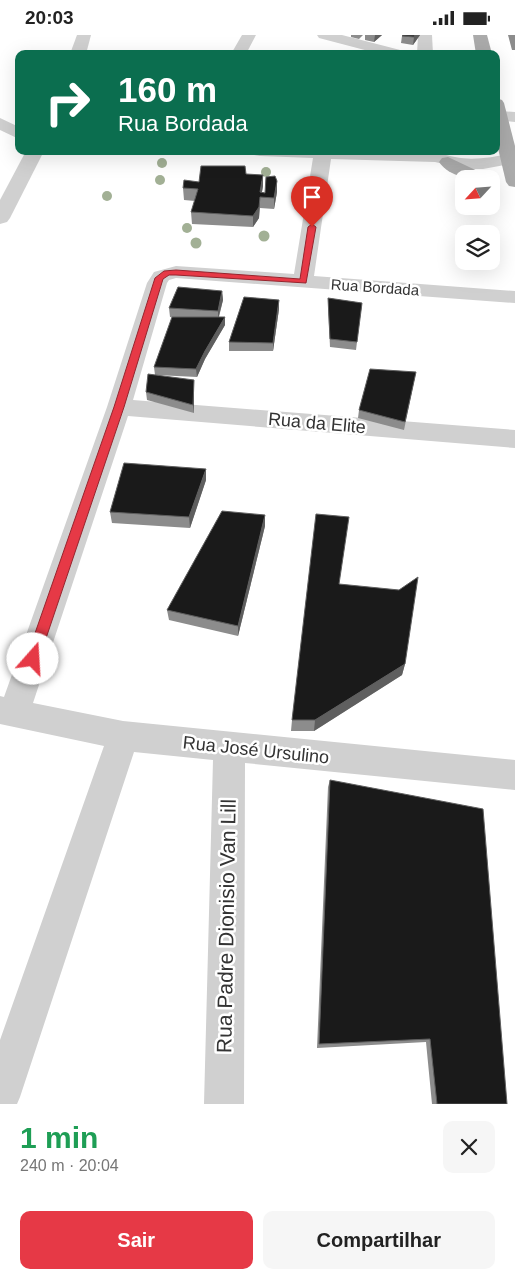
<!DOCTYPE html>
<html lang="pt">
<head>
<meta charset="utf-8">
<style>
  :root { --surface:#fff; --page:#f6f6f6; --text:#222; --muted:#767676; --accent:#e63946 }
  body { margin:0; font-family:Helvetica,sans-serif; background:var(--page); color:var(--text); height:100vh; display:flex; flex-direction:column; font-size:19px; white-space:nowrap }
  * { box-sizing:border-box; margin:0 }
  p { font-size:16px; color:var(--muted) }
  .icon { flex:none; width:28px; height:28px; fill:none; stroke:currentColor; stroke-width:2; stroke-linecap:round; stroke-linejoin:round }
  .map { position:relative; height:1069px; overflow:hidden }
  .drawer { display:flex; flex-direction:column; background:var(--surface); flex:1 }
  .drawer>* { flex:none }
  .hud { position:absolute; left:15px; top:15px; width:485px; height:105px; border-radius:10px; box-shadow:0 5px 20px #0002; background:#0b6e4f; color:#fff; overflow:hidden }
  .needle { width:32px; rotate:244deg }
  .fabs { position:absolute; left:455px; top:135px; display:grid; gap:10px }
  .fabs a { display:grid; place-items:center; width:45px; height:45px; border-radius:10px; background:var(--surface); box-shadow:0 5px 20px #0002; font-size:25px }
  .pin { position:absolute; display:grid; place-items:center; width:42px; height:42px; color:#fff; margin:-51px -21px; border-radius:50% 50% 50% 0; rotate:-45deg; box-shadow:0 0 5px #0007 }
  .pin .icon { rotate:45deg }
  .me { position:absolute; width:55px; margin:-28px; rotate:19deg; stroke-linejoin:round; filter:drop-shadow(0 0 4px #0008) }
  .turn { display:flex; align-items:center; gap:18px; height:105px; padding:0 20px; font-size:22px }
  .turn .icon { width:65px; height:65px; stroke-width:2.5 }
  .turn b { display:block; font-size:35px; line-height:42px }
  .round { display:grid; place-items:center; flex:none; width:52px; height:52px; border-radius:10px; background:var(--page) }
  .head { display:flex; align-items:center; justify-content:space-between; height:85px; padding:0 20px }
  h1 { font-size:30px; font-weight:700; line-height:38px; color:#1e9e55 }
  .cta { display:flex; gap:10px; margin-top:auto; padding:10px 20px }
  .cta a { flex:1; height:58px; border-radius:10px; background:var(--accent); color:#fff; font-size:20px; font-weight:700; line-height:58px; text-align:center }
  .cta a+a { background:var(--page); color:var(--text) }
  .status { display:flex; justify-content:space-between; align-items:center; height:35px; padding:0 25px; background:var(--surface); direction:ltr }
  .status svg { height:14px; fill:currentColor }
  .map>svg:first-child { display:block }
</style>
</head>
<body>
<div class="status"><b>20:03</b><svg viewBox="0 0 49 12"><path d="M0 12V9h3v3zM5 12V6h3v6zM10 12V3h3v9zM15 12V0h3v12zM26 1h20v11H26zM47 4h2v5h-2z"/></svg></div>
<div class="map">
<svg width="515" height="1069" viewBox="0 0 515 1069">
  <rect width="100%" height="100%" fill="#fff"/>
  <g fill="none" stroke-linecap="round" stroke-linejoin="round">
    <g fill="#d0d0d0" fill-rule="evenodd">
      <path d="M77,0H91L86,19H70Z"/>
      <path d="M242,0H256L246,19H231Z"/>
      <path d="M317,0H342L404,16L406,19H380L319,3Z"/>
      <path d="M418,0H432L433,19H417Z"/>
      <path d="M500,76L515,77V87L496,85V77Z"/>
      <path d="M0,83L19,92V104L0,95Z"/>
      <path d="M26,116H44L10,183L7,187L0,189V165Z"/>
      <path d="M251,116H425C436,117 444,120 455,122C473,126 492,122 510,119L515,120V128L483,134H465L435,127L331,124L314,241L515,256V268L176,243L169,245L167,248L133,365L515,395V413L128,381L33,668L123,686L515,725V755L245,728L244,1069H204L213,725L134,717L20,1062L17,1069H0V1005L104,711L0,689V661L4,662L107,372L147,248L154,237L176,231L294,239L313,123L260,121L254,120Z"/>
    </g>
    <g fill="#ababab" fill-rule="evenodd">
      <path d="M473,0H487L492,19H476Z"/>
      <path d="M496,63L502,65L504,68L515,111V152L509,151L506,147L496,105Z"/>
      <path d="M448,122L486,140L489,144C472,144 450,143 439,127L442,123Z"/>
    </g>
  </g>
  <g fill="#a2b095">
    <circle cx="162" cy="128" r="5"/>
    <circle cx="266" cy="137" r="5"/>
    <circle cx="160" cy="145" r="5"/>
    <circle cx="107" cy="161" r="5"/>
    <circle cx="187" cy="193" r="5"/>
    <circle cx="264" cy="201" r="5.5"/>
    <circle cx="196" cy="208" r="5.5"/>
  </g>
  <g fill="#8c8c8c">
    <path d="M351,0H363L359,4L351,2Z"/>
    <path d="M365,0H382L374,7L365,5Z"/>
    <path d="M420,0L413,10L401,8L402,1Z"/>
    <path d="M508,0H515V15H512Z"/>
    <path d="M246,139L263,151L262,157L265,158L277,146V157L274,174L260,173L259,183L253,192L192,189L191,177L195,166L184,165L183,153L199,147Z"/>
    <path d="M222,256L223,265L219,282H225V290L205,324L197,342L156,340L194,354V378L147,365L146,357L155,340L154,332L182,282H170L169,273Z"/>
    <path d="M328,263L362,268L356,315L330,312L328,271Z"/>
    <path d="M279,274L273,316H229V307Z"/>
    <path d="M416,337L404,395L358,383L359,375Z"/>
    <path d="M206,445L190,493L112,488L110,477Z"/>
    <path d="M265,480V491L238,601L169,585L167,575Z"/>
    <path d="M339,549L405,629L402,640L314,696H291L292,685Z"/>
    <path d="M330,745L507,1069H432L426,1007L317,1013L328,752Z"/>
  </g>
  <g fill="#5f5f5f">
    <path d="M375,0H382L374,7Z"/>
    <path d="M415,0H420L413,10L414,2Z"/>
    <path d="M263,140V151L261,162H260L259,183L253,192V181L260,157Z"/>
    <path d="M277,146V157L274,174V163Z"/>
    <path d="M222,256L223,265L218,284V276Z"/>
    <path d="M279,265V274L273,316V308Z"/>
    <path d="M225,282V290L205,324L197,342L196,334L205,316Z"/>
    <path d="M194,345V378L193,370Z"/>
    <path d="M206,434V445L190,493L189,482Z"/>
    <path d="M265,480V491L238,601V591Z"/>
    <path d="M405,629L402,640L314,696L315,685Z"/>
  </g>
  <g fill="#1a1a1a" stroke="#5f5f5f">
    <path d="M403,0H415L414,2L402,1Z"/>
    <path d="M201,131H245L246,139L263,140L260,157L265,158L266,142L275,141L277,146L274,163L260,162L259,172L253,181L191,177L198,154L183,153L184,145L199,147Z"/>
    <path d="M178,252L222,256L218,276L169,273Z"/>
    <path d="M244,262L279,265L273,308L229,307Z"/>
    <path d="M328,263L362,268L357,307L330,304Z"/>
    <path d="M172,282H225L205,316L196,334L154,332Z"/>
    <path d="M370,334L416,337L405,387L359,375Z"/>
    <path d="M148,339L194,345L193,370L146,357Z"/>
    <path d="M124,428L206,434L189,482L110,477Z"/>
    <path d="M222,476L265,480L238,591L167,575Z"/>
    <path d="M316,479L349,482L339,549L399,555L418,542L405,629L315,685H292Z"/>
    <path d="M330,745L483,774L507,1069H437L430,1004L319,1009Z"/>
  </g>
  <path fill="#e63946" stroke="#96252e" d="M312,189L316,192L306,248L176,240H169L163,244L124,372L39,624L37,628L33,629L28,628L26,624L114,372L155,243L164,236L176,235L300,244L308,192Z"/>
  <g text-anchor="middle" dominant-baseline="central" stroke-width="5" stroke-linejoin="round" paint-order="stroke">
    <g font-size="15" fill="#333" stroke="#fff">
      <text transform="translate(375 252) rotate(4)">Rua Bordada</text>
    </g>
    <g font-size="18" fill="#333" stroke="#fff">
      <text transform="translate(317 388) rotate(5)">Rua da Elite</text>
      <text transform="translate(256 715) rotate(6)">Rua José Ursulino</text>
    </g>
    <g font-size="21" fill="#333" stroke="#fff">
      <text transform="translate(226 891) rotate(-89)">Rua Padre Dionisio Van Lill</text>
    </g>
  </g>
</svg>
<div class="fabs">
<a><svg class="needle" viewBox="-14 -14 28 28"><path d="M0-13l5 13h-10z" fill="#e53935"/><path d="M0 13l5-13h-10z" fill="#767676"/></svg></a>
<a><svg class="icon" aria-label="layers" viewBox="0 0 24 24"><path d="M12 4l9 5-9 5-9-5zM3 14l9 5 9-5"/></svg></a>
</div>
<div class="pin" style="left:312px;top:192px;background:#d93025"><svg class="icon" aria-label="arrive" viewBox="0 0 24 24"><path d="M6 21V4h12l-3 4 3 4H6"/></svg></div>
<svg class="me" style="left:33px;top:624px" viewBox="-20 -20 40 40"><circle r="19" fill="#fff"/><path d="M0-13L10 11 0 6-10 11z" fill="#e63946"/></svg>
<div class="hud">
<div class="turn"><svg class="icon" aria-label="right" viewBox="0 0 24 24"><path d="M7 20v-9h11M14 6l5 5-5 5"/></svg><div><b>160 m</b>Rua Bordada</div></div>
</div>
</div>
<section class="drawer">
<div class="head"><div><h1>1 min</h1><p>240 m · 20:04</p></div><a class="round"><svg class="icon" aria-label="close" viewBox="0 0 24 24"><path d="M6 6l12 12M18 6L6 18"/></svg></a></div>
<div class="cta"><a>Sair</a><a>Compartilhar</a></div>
</section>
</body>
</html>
